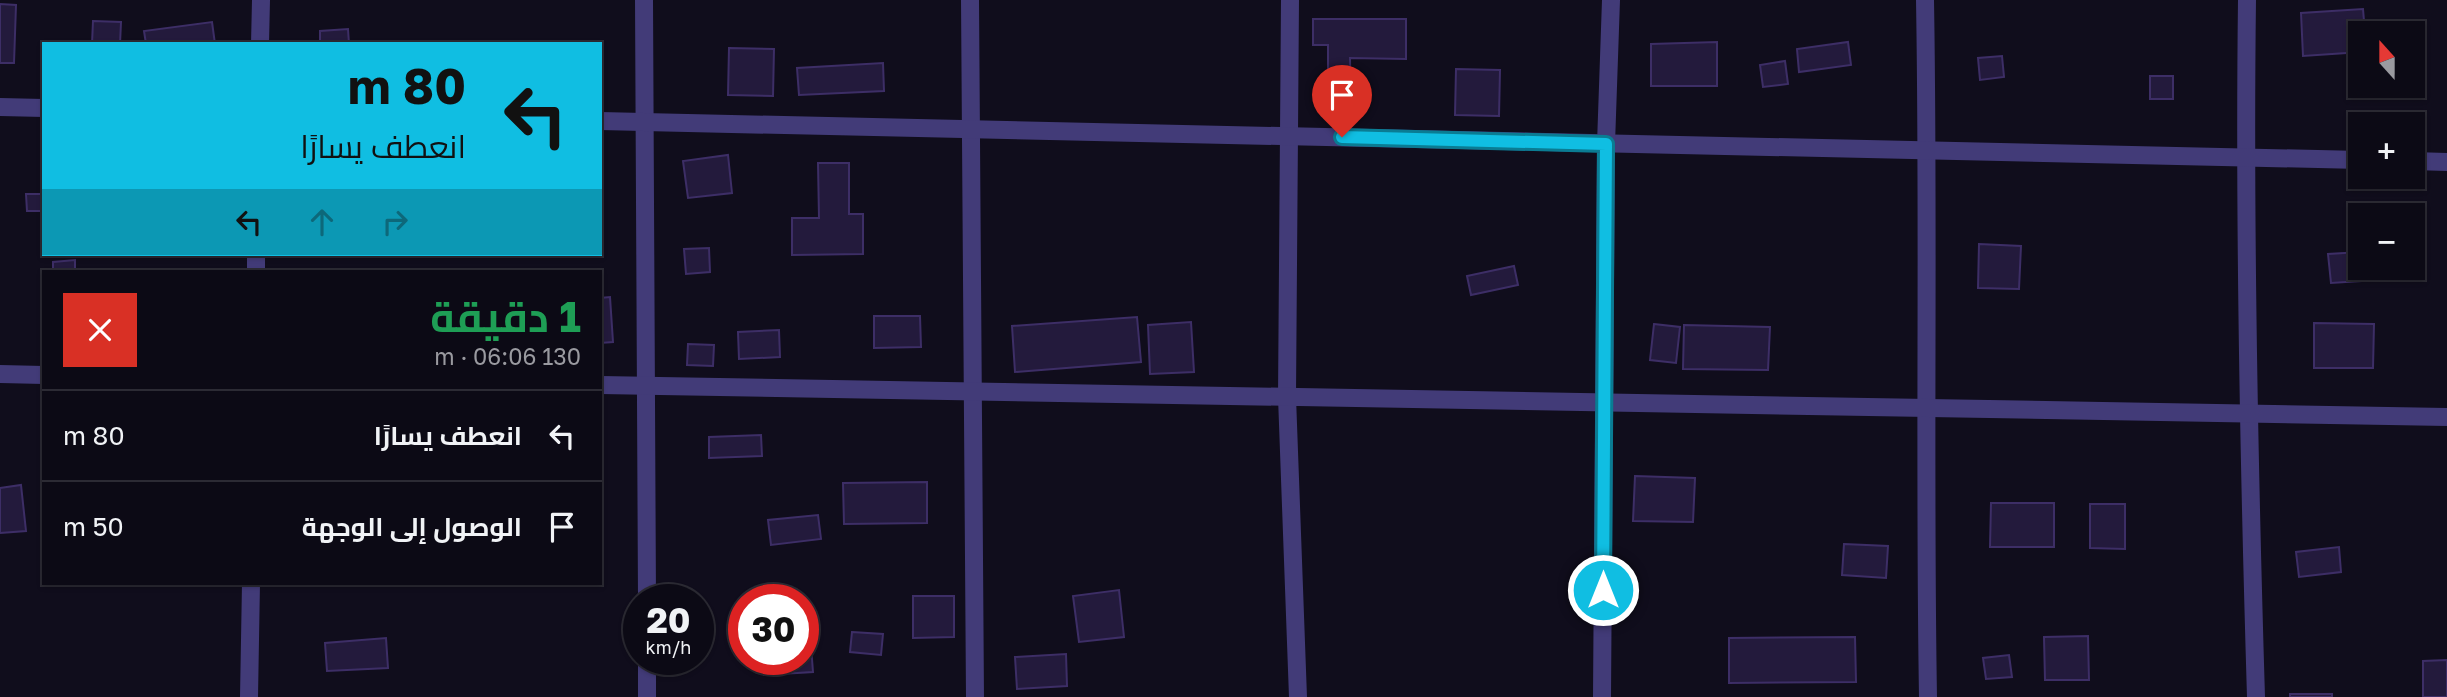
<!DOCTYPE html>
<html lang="ar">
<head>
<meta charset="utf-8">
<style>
  :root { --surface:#0c0a15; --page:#1a1822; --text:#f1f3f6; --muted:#9a9aa0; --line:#2c2b34 }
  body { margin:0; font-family:"Golos Text",Cairo,sans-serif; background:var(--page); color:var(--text); direction:rtl; height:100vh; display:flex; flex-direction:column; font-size:26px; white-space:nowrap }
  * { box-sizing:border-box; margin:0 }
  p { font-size:23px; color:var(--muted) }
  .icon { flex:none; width:38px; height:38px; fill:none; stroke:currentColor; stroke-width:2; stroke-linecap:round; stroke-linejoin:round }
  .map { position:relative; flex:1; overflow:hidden; direction:ltr }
  .side { position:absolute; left:42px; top:270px; width:560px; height:315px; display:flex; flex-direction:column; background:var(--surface); border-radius:0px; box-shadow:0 2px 5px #0004,0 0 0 2px var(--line); direction:rtl }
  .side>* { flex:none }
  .banner { position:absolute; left:42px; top:42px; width:560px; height:214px; border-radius:0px; box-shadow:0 2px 5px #0004,0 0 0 2px var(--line); direction:rtl; background:#10bee2; color:#111; overflow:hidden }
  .needle { width:46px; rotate:339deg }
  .controls { position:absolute; left:2348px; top:21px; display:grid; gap:14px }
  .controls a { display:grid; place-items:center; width:77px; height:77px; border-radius:0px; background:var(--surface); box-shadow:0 2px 5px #0004,0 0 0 2px var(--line); font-size:35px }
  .speed { position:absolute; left:623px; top:584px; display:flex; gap:14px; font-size:35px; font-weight:700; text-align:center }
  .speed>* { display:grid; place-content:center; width:91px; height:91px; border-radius:50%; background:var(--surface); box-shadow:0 2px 5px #0004,0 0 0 2px var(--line); line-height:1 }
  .speed small { font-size:18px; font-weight:400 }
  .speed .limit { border:10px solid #d22; background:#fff; color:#111 }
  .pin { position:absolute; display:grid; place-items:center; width:60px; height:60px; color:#fff; margin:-72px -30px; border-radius:50% 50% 50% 0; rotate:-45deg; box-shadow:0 0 7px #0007 }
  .pin .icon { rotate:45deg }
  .me { position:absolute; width:77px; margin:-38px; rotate:0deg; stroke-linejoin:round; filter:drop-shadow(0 0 5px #0008) }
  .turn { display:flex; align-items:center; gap:24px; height:147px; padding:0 21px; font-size:32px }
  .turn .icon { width:91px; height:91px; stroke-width:2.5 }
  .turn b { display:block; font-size:49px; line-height:60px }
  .lanes { display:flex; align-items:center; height:66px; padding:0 21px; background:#0003; justify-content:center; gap:35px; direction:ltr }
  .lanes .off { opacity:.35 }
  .round { display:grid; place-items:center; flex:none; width:74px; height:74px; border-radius:0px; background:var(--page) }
  .overview { display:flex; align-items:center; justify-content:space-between; height:119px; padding:0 21px }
  h1 { font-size:42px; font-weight:700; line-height:52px; color:#1e9e55 }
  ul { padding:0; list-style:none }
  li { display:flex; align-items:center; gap:21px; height:91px; padding:0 21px; border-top:2px solid var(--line) }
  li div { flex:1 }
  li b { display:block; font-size:26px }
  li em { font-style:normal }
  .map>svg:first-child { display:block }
</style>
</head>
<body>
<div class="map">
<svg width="2447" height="697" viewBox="0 0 2447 697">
  <rect width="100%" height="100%" fill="#100d1c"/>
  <g fill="#231a3c" stroke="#3d2e66" stroke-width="2">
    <path d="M0,4L16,5L14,63H0Z"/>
    <path d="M2363,9L2365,33H2361V52L2303,56L2301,13Z"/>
    <path d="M1313,19H1406V59L1350,58L1351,116H1328V45H1313Z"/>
    <path d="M93,21L121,22L120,44H92Z"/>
    <path d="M212,22L215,44H146L144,31Z"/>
    <path d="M348,29L349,44H320V31Z"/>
    <path d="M1717,42V86H1651V44Z"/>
    <path d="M1848,42L1851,65L1799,72L1797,49Z"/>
    <path d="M729,48L774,49L773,96L728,95Z"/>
    <path d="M2002,56L2004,77L1980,80L1978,58Z"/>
    <path d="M1785,61L1788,84L1763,87L1760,65Z"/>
    <path d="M883,63L884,91L799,95L797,68Z"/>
    <path d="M1456,69L1500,70L1499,116L1455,115Z"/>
    <rect x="2150" y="76" width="23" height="23"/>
    <path d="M728,155L732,193L688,198L683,161Z"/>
    <path d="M818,163H849V214H863V254L792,255V218H819Z"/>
    <path d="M26,194H44V211H27Z"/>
    <path d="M1979,244L2021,246L2019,289L1978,288Z"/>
    <path d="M709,248L710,272L686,274L684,249Z"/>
    <path d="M2361,252V268H2376L2377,280L2331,283L2328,254Z"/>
    <path d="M75,260V271H53V262Z"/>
    <path d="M1514,266L1518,285L1471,295L1467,276Z"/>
    <path d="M610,297L613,342L600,343V298Z"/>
    <path d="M874,316H920L921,347L874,348Z"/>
    <path d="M1137,317L1141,362L1015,372L1012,326Z"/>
    <path d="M1191,322L1194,372L1150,374L1148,325Z"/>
    <path d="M2314,323L2374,324L2373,368H2314Z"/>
    <path d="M1654,324L1680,327L1676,363L1650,360Z"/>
    <path d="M1684,325L1770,327L1768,370L1683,369Z"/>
    <path d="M779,330L780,357L739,359L738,332Z"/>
    <path d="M688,344L714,345L713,366L687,365Z"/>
    <path d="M761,435L762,456L709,458V437Z"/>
    <path d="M1635,476L1695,478L1693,522L1633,521Z"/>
    <path d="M927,482V523L844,524L843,483Z"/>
    <path d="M21,485L26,531L0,533V488Z"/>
    <path d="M1991,503H2054V547H1990Z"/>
    <path d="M2090,504H2125V549L2090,548Z"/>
    <path d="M818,515L821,539L771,545L768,520Z"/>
    <path d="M1844,544L1888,546L1886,578L1842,575Z"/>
    <path d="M2339,547L2341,572L2299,577L2296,552Z"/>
    <path d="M1119,590L1124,637L1079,642L1073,596Z"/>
    <path d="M913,596H954V637L913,638Z"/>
    <path d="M852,632L883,634L881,655L850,652Z"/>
    <path d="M2088,636L2089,680H2045L2044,637Z"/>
    <path d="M1855,637L1856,682L1729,683V638Z"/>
    <path d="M386,638L388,668L327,671L325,643Z"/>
    <path d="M803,646H811L813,672L764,675L763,660H803Z"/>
    <path d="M1066,654L1067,686L1017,689L1015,657Z"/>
    <path d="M2009,655L2012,677L1986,679L1983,658Z"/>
    <path d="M2447,660V697H2423V661Z"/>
    <rect x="2290" y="694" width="42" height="3"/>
  </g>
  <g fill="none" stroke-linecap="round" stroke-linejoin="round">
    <g stroke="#423b78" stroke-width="18">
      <path d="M644,0L647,600"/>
      <path d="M970,0L975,697"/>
      <path d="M1290,0L1287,397L1298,697"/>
      <path d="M1925,0C1929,232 1924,465 1928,697"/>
      <path d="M2247,0C2244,233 2249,465 2256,697"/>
      <path d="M260,44L261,0"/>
      <path d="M0,107L44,108"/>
      <path d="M600,121L2361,160"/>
      <path d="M2413,161L2447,162"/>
      <path d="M256,271V254"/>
      <path d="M0,374L44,375"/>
      <path d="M600,385L2447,417"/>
      <path d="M647,660V697"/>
      <path d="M249,697L251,583"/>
      <path d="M1602,697L1606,144L1611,0"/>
    </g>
  </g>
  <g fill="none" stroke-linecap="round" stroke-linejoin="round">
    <defs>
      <path id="route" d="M1342,137L1606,144L1603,590"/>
    </defs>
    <use href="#route" stroke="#0a7c93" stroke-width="18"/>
    <use href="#route" stroke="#10bee2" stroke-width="12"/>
  </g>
</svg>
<div class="controls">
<a><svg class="needle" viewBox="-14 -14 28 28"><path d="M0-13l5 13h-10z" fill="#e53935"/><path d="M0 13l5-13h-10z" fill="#9a9aa0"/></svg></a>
<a>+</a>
<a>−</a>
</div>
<div class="speed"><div>20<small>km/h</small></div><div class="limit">30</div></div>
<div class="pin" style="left:1342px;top:137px;background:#d93025"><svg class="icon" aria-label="arrive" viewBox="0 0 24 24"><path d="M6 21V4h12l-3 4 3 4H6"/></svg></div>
<svg class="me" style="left:1603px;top:590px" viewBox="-20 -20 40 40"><circle r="17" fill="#10bee2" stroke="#fff" stroke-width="3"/><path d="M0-11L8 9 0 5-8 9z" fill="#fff"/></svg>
<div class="banner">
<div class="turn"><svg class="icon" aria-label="left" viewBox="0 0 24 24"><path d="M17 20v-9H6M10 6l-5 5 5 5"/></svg><div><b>80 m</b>انعطف يسارًا</div></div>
<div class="lanes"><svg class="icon" aria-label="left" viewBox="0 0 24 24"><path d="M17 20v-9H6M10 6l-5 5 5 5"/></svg><svg class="icon off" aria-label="ahead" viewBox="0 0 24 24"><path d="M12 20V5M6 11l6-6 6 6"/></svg><svg class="icon off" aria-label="right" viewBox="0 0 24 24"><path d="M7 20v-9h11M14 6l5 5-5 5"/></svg></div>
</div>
<section class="side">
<div class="overview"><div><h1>1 دقيقة</h1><p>130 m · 06:06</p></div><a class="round" style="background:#d93025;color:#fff"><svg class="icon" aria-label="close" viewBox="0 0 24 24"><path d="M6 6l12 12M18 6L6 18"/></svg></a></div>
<ul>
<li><svg class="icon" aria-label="left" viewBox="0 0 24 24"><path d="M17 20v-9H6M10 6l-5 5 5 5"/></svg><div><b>انعطف يسارًا</b></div><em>80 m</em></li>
<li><svg class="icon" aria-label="arrive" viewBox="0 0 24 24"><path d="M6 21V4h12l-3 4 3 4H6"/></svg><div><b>الوصول إلى الوجهة</b></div><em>50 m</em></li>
</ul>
</section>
</div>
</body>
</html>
